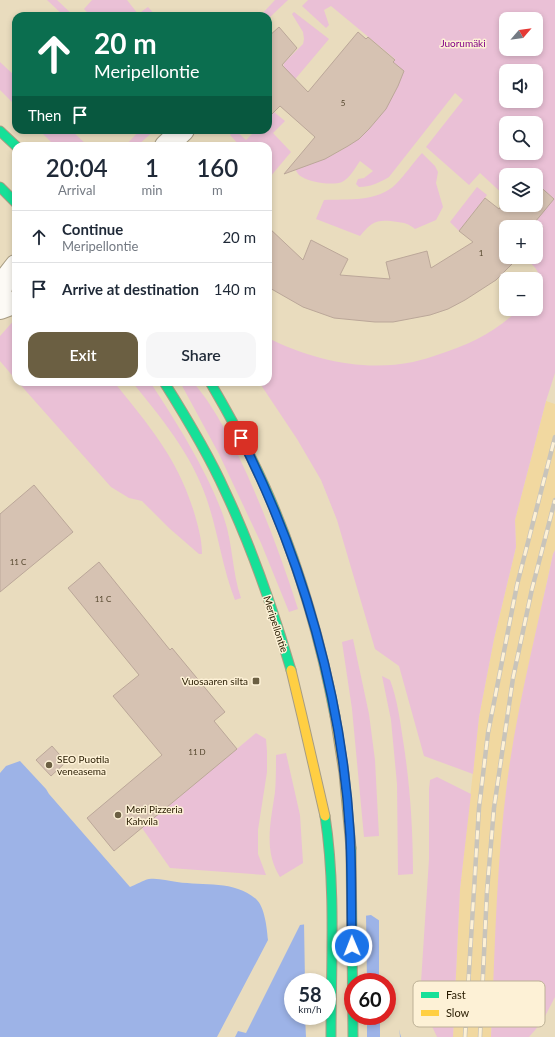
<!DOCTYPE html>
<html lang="en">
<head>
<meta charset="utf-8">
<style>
  :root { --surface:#fff; --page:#f6f6f7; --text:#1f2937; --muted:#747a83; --line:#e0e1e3; --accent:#6b5f42 }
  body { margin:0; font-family:Lato,sans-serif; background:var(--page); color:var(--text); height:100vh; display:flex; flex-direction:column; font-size:15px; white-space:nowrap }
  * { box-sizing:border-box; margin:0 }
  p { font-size:13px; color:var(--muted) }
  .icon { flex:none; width:22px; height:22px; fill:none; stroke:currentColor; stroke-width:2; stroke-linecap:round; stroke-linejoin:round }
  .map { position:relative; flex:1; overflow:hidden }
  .side { position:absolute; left:12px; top:142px; width:260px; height:244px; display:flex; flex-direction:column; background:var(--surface); border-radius:12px; box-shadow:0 2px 6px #0003 }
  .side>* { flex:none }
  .banner { position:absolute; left:12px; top:12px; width:260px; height:122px; border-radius:12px; box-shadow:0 2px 6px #0003; background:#0b6e4f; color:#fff; overflow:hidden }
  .needle { width:26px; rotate:62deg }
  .fabs { position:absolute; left:499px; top:12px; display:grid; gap:8px }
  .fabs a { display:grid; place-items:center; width:44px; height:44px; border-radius:8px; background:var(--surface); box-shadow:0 2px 6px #0003; font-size:20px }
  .speed { position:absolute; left:284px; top:973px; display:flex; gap:8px; font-size:20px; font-weight:700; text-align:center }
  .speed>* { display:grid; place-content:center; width:52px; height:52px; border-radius:50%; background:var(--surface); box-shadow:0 2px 6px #0003; line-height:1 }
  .speed small { font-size:10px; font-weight:400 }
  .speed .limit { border:6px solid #d22; background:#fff; color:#111 }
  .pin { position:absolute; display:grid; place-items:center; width:34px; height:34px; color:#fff; margin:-17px; border-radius:8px; box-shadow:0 2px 6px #0006 }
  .me { position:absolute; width:44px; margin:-22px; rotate:359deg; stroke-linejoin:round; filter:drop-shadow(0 0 3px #0008) }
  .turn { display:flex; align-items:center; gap:14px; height:84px; padding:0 16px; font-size:18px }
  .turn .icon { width:52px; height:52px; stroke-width:2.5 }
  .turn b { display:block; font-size:28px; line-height:34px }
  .then { display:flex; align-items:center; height:38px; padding:0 16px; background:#0003; gap:8px; font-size:15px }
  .eta { display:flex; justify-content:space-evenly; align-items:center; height:68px; text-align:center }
  .eta b { font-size:24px; font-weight:600; line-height:28px }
  .primary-button { display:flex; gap:8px; margin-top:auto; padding:8px 16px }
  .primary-button a { flex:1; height:46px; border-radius:12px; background:var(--accent); color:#fff; font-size:16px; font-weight:600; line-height:46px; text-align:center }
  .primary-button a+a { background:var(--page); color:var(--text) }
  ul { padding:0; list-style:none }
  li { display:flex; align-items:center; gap:12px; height:52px; padding:0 16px; border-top:1px solid var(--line) }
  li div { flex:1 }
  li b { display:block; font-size:15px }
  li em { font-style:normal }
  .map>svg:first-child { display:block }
</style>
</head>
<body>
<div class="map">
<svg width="555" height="1037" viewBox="0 0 555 1037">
  <rect width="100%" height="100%" fill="#e9dcbe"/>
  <path fill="#f1d8a0" d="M546,401L555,404V550L553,554L520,706L507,783L498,894L491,1037H453L460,889L479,717L494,639L516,547L515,520Z"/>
  <g fill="#eac0d6" fill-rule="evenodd">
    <path d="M47,0H57L74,16H64Z"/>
    <path d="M92,0H127L138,14L148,7L156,16H91L84,9Z"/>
    <path d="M275,0H288L268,19V16H260Z"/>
    <path d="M308,0H555V373L546,401L515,520L516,547L494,639L479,717L473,774L424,756L399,666L375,649L337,520L321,480L297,439L259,382H268V338C312,360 364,372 413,362C422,360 431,357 440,354C469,345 497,331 519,309H536V293L539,290C541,271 537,268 523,257H536V235L543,227L535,222L554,199L536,183V175H506V197L480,173L469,185L426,147L463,100L455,93L389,177C379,183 370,187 359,187L356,184L358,179L364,178L373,171L360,161C355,168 350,178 342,182C332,186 307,182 299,175C297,173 296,170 294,167C305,164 316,162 326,158C365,141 390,110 403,71L393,62L395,59L331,6L324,10L329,25L326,28L302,6ZM506,19H536V49H506ZM506,71H536V101H506ZM506,123H536V153H506Z"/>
    <path d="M294,12L329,39L275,103L284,63L303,44L304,39L303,32L292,14Z"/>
    <path d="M0,62L16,77V106L0,90Z"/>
    <path d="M268,107L285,121L273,133L291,152L270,177L268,175V146H240L230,135L235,130L246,140L256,130H268Z"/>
    <path d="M39,130H71L88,146H55Z"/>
    <path d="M140,130H155L137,146H125Z"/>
    <path d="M422,153L435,166L438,172L436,183L443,207L436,220L415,229C409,224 405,223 398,222C378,219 373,220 360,236L316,219L324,200C348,199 378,202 396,184C405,175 413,163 422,153Z"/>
    <path d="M477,187L487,195L459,231L450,222Z"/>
    <path d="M16,318V380L0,361V336Z"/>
    <path d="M18,382H114C149,426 177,457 194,512C198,526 202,539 202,554H199L169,528L142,501L129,498L111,487Z"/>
    <path d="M132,382H150C176,421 209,474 224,518C233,544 232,572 241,598L235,600C222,567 218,531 206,497C191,454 161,417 132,382Z"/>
    <path d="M180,382H193C212,404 225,429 238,455C262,505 281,556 298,609L289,612L261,543L219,454Z"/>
    <path d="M555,550V997L542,1022L529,1037H491C495,952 496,867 507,783C517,706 537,630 553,554Z"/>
    <path d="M353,639L369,714L375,760L379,836L364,837L352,709L342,642Z"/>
    <path d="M382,676L390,680C397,698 400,720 403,740C410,784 413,829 413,874L398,875L397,784L391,720Z"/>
    <path d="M256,733L266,739L267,751V772L258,830V854L266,875L170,868L142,828Z"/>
    <path d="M286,753L300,815L303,863L280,877C263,850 271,821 275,792C276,780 276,767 276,755Z"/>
    <path d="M437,777L471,794L460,889L453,1037H437L425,1011L421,982L429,859V789L430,780Z"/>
  </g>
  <g fill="#9db3e7" fill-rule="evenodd">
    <path d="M20,761L46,789L49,794L130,887C136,885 143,880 149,879C160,878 167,881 177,882C204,886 234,880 256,899C265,907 267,929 268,940L217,1037H0V773L6,766Z"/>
    <path d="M371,915L380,921L396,1018L401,1037H235L238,1031L246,1033L300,925ZM293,982H327V1016H293ZM353,982H387V1016H353Z"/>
  </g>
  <g fill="#e9dcbe">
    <path d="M366,914L367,982H353V1016H367V1037H306L305,1016H327V982H305L304,922Z"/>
    <path d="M379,918L391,931L400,1037H380V1016H387V982H379Z"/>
  </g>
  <g fill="#d6c2b2" stroke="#bba799">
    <path d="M279,27L297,48L282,65L308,92L358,32L366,39L368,37L395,60L393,62L404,71L398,86L386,109L369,129L359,139L348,146L325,159L284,174L315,137L280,106L268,118V37Z"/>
    <path d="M536,183L554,199L535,222L543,227L536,235V227H506V257H518L517,259L496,280L465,300L448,309L430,315L393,322H375L334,318L303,307L268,287V227L303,260L311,240L348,259L340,275L390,279L386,262L427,251L431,268L473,242L459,231L485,198L499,209L506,200V205H536Z"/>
    <path d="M34,485L73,532L0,592V514Z"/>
    <path d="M99,562L170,650L172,648L225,712L214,721L237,749L114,851L87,818L162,755L113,696L139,675L68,588Z"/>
    <path d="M52,746L66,762L51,776L36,760Z"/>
  </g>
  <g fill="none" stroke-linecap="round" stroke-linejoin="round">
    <defs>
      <g id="street">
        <path d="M166,146L183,130"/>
        <path d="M0,292L2,284L16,266"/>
        <path d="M0,308L16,302"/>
      </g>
      <g id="fast">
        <path d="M0,131L16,146"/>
        <path d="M0,187L16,203"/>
        <path d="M164,382C186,417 208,453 225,491C252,548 273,609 291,670"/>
        <path d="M210,382C230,416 249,451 265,487C297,559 320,637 335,716"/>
        <path d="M325,816C336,886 331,965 331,1037"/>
        <path d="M351,848L353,1037"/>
      </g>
      <g id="slow">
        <path d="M291,670L302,716L325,816"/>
        <path d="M335,716L344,773L351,848"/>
      </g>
    </defs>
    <use href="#street" stroke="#a89d83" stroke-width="24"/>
    <use href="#fast" stroke="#a89d83" stroke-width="11"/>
    <use href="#slow" stroke="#a89d83" stroke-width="11"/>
    <use href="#street" stroke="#fcfaf5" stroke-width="22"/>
    <use href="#fast" stroke="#16e098" stroke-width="9"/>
    <use href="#slow" stroke="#ffcf43" stroke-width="9"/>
    <defs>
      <g id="rail">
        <path d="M465,1037L479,808L488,733L517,585L555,437"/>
        <path d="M480,1037L487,891L494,808L513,678L532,589L555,500"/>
      </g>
    </defs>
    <use href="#rail" stroke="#c8c4bb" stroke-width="4.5"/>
    <use href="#rail" stroke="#fdf1d6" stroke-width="3" stroke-dasharray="9" stroke-linecap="butt"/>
  </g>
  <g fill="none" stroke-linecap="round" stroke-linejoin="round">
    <defs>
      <path id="route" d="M241,438C303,560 342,698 350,834C352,872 351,909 352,946"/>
    </defs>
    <use href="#route" stroke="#114b97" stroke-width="10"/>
    <use href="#route" stroke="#1a73e8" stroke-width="7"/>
  </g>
  <g fill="#6b5f42" stroke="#fdf1d6" stroke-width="1.5">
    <rect x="252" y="677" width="8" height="8" rx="2"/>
    <circle cx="49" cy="765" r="4"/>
    <circle cx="118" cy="815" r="4"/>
  </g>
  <g text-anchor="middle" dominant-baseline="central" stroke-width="3" stroke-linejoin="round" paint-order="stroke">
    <g font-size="8" fill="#53452c">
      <text x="343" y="103">5</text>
      <text x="481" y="253">1</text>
      <text x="18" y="562">11 C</text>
      <text x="103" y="599">11 C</text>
      <text x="197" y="752">11 D</text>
    </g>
    <g font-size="10" fill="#820087" stroke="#fdf1d6">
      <text x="463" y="43">Juorumäki</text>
    </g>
    <g font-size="10" fill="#271b00" stroke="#fdf1d6">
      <text transform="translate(276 624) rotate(72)">Meripellontie</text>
    </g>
    <g font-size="10" fill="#271b00" stroke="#fdf1d6" text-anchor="start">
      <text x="248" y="681" text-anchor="end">Vuosaaren silta</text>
      <text x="57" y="759">SEO Puotila<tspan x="57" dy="12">veneasema</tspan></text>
      <text x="126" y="809">Meri Pizzeria<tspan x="126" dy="12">Kahvila</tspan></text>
    </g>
  </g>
  <rect x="413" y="981" width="132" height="46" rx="6" fill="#fdf1d6" stroke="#bdb196" stroke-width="1"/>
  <rect x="421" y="992" width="18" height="6" fill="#16e098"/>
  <rect x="421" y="1010" width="18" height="6" fill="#ffcf43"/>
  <g font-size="11" fill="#271b00">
    <text x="446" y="999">Fast</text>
    <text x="446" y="1017">Slow</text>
  </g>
</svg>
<div class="fabs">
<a><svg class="needle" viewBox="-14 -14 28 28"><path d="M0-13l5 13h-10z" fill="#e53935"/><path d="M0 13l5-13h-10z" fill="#747a83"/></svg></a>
<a><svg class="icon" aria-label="sound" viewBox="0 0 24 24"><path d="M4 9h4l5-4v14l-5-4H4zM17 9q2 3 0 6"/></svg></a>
<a><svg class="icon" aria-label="search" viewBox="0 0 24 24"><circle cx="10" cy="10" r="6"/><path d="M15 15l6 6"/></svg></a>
<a><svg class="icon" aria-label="layers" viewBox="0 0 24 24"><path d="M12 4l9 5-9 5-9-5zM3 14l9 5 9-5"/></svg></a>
<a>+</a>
<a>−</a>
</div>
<div class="speed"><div>58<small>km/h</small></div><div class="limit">60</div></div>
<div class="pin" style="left:241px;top:438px;background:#d93025"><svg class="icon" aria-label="arrive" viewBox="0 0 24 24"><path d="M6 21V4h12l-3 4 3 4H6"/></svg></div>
<svg class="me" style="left:352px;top:946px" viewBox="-20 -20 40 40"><circle r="17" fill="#1a73e8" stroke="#fff" stroke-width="3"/><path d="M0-11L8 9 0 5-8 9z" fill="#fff"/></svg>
<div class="banner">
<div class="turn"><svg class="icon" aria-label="ahead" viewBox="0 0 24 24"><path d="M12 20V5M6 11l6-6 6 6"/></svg><div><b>20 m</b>Meripellontie</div></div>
<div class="then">Then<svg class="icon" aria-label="arrive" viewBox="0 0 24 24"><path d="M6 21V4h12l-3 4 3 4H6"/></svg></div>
</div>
<section class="side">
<div class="eta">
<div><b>20:04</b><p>Arrival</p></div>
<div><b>1</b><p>min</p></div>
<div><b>160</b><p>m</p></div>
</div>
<ul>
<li><svg class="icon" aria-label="ahead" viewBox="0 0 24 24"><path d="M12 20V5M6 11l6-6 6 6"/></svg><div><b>Continue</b><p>Meripellontie</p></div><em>20 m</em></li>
<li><svg class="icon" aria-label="arrive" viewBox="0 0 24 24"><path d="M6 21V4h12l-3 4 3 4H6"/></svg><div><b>Arrive at destination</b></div><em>140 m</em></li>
</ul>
<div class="primary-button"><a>Exit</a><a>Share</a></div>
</section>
</div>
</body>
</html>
